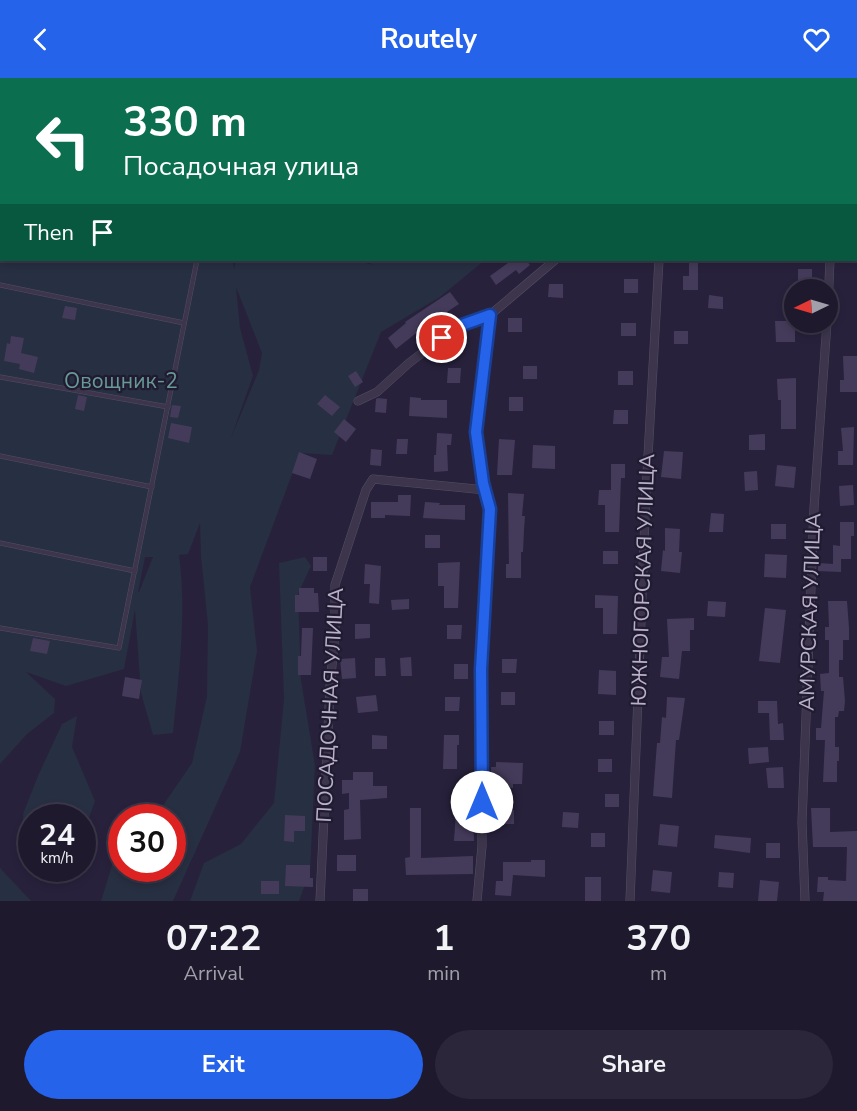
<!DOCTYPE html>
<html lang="en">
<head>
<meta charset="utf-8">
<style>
  :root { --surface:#1e192d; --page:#2b2639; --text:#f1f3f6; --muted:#a1a0aa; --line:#3c3849; --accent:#2563eb }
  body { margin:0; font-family:"Nunito Sans",sans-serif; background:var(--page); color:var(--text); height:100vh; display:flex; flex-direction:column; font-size:22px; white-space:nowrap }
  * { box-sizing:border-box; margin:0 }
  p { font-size:20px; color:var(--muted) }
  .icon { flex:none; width:33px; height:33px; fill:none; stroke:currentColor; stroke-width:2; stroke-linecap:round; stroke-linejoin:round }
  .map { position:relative; height:823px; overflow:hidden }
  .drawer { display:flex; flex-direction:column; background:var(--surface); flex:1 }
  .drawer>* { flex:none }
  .banner { position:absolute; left:0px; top:0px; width:858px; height:183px; box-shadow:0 3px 9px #0003,0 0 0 2px var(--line); background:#0b6e4f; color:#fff; overflow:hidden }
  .needle { width:39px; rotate:265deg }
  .buttons { position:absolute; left:784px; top:201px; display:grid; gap:12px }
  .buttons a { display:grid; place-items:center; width:54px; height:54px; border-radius:50%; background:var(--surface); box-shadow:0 3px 9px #0003,0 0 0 2px var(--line); font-size:30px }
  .speed { position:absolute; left:18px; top:726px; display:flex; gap:12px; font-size:30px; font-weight:700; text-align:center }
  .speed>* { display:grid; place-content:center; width:78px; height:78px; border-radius:50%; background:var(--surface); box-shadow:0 3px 9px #0003,0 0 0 2px var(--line); line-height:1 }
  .speed small { font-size:15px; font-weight:400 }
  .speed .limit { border:9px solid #d22; background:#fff; color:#111 }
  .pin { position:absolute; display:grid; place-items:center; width:51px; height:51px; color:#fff; margin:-26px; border:3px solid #fff; border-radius:50%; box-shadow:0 2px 6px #0007 }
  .me { position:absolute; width:66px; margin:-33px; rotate:0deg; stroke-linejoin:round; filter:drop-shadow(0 0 4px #0008) }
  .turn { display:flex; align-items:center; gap:21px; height:126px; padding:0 24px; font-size:27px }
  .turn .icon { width:78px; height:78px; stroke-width:2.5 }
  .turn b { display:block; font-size:42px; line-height:51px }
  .then { display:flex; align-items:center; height:57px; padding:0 24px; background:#0003; gap:12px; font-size:22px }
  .eta { display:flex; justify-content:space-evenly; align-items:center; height:102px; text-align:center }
  .eta b { font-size:36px; font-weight:700; line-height:42px }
  .cta { display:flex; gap:12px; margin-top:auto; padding:12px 24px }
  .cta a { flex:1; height:69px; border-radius:36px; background:var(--accent); color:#fff; font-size:24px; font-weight:700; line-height:69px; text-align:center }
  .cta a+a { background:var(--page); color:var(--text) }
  header { display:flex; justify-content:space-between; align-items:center; height:78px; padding:0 24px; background:var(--accent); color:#fff; font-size:27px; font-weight:700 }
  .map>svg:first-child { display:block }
</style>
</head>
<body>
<header><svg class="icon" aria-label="back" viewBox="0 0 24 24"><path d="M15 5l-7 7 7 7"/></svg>Routely<svg class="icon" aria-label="heart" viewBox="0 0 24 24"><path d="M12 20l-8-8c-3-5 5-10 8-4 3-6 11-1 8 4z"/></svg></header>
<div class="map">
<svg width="857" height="823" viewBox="0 0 857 823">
  <rect width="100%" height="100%" fill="#28213c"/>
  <g fill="#272f42" fill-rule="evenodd">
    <path d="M0,0H567L2,2V182H233L234,191L236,182H355L374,187L362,182H485L440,219L381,254L332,377L300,375L250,509L257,573L240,674L173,823H101L114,781L121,774L122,790H172V740L155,739L192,685L207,618L208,547L201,478L200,445L188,476L179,477C187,536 179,595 173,655L153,657L141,615L135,532L124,591L66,608L26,594L55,621L54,635L27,656L0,686ZM236,209L262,275L259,292L231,360L253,298L240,250ZM145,479H153L139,514H138Z"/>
    <path d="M305,479L311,488L298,516L301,602L315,687L310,794L299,823H190L204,785L241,766L274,725L284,621L279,485Z"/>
    <path d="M77,638L72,669L95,723L84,754L82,740H32L31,784L24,765L23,736L38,698L62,646Z"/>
    <path d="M0,790L31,823H0Z"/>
  </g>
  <g fill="#443b5a">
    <path d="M512,182H526L530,187L519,196L516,192L496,207L490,198Z"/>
    <path d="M689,182H698V212H683V198H689Z"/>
    <rect x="798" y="191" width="14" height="14"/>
    <rect x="624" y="201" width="14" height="14"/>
    <path d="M549,206H563V220L548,219Z"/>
    <path d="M450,214L459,226L424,249L396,271L388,260L406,245L405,244Z"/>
    <path d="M709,217L723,219V231L708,230Z"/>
    <path d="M65,228L77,230L75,242L62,240Z"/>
    <rect x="508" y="240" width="14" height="14"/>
    <path d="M775,243H795V264H776Z"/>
    <rect x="621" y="245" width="15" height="13"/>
    <rect x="674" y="253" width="14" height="13"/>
    <path d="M11,258L24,260L21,275L38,279L34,295L19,291L20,286L4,283L7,265L10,266Z"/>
    <path d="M843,278H857V314H840V302H844Z"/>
    <rect x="523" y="288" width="14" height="13"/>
    <path d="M448,290H461L460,305H447Z"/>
    <path d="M356,293L363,304L355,309L348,298Z"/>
    <rect x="618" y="293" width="15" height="14"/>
    <path d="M796,300V351H781V322H778L777,301Z"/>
    <path d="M78,317L87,319L84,333L75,331Z"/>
    <path d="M325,317L340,329L332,338L317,326Z"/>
    <path d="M410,319L421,320V322H447V340L409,338Z"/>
    <rect x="509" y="319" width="14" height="14"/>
    <path d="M378,320L387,321L386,335L375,334L376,321Z"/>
    <path d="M172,327L181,328L178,340L170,339Z"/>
    <path d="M614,332H628V346H613Z"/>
    <path d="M344,341L356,351L346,364L334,354Z"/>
    <path d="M171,345L192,349L189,365L168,360Z"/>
    <path d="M854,349L853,387H838V373H843L841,350Z"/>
    <path d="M437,355L452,356L451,367H447L448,393L434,394V377H436Z"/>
    <path d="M765,356V372H749V357Z"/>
    <path d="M397,361H408L407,376H396Z"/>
    <path d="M499,361L515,362L512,397H497Z"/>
    <path d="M533,367L555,368V391L532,390Z"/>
    <path d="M371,371L382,372L381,388L370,387Z"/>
    <path d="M664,373L683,374L681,401L661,399Z"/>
    <path d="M299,374L317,381L310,401L292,395Z"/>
    <path d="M611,386H625V400H621L619,454H605V427H598L599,412H611Z"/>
    <path d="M777,387L796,389L794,410L775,408Z"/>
    <path d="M757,393L758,412L745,413L744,394Z"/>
    <path d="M853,407L854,427L840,428L839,408Z"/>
    <path d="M508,415L524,416L522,438H525L524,452L523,474H521V500H506V486H509Z"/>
    <path d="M398,417H411L410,438L385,437V440H371V424H398Z"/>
    <path d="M425,424L440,425L439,427H465V442L423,440Z"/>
    <path d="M711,435L724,436L723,454H709Z"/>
    <path d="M840,444H854V458H851V481H841V494L818,493V485L833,486V467L840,468Z"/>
    <rect x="771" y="446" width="15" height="15"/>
    <path d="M665,450L680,451L679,474H682L680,495L661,493L663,472L665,473Z"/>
    <rect x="425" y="457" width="15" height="13"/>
    <rect x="603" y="473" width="15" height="13"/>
    <path d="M765,476L787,477L786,500L764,499Z"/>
    <rect x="313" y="479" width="14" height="14"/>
    <path d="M460,484L458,530H444V508H438V485Z"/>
    <path d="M365,486L381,488L379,526L369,525L370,506H364Z"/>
    <path d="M299,510H314V515H318L319,534H295V517H299Z"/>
    <path d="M595,517L618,518L617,556H603V530H595Z"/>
    <path d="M409,521V531L392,532L391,522Z"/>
    <path d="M708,523L726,524L725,539L707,538Z"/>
    <path d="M828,523H847L849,550V562H843V582H839V599H843L845,623L844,633H839L838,639H835V669H839V683H837V704H823L825,662H816V650H821L824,613H821L820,596L829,595V562H825V549H829Z"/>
    <path d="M765,530L786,532L780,585L759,583Z"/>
    <path d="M694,540V552H690V573H682L679,601L660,599L662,579H669L667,541Z"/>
    <path d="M355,546H370V560L355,561Z"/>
    <path d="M447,547H462L461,561H447Z"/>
    <path d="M302,550H313L311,597H298V578H301Z"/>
    <path d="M33,560L50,563L47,576L30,573Z"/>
    <path d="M411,579L412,598H401L400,580Z"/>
    <path d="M355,580L356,600L342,601L340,581Z"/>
    <path d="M375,580H385L386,598H375Z"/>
    <path d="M502,581H517L516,595H502Z"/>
    <rect x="454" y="586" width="14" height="15"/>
    <path d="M599,592L616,593V617L598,616Z"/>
    <path d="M125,599L142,602L139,621L122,618Z"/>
    <rect x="501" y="614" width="14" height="13"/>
    <path d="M376,617L378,633L358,635L356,619Z"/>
    <path d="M445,619H460L459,633H445Z"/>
    <path d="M667,619L685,620L679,662H676L672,720L653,718L657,665H660L662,639L666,640Z"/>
    <path d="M758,623H777L778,646L783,645L784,662H770L769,635H758Z"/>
    <rect x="599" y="643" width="15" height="14"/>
    <path d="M372,657L387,658V671H372Z"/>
    <path d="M444,657H459V667H457V691H443Z"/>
    <path d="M768,669L769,684L749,686L748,670Z"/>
    <rect x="598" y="681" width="14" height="13"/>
    <path d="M496,684L523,685L522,706H513V710L500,709V705H495L496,699H491V689H496Z"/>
    <path d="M783,689L784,710H768L766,690Z"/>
    <path d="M353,694H373V708H387V720L360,722L361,761L344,762V732L349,731V715L342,716V702H353Z"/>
    <rect x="605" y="716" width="14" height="13"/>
    <path d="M410,730H421V780L473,778V796L406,797L405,780L410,779Z"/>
    <path d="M811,730H830V754L857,753V823H823L824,814H817L818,799H828V802L846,803L847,769H813Z"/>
    <rect x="500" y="732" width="14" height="14"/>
    <path d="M456,733H473L474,763H454Z"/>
    <path d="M563,734L579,735L578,750L562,749Z"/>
    <path d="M285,737L305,738V753H294V764L284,763Z"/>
    <path d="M660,746L679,748L677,769L658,767Z"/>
    <rect x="591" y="755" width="14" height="14"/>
    <path d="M715,757L751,760L750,775L714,770Z"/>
    <rect x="766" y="765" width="14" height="15"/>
    <rect x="337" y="777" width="19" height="16"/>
    <path d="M531,782H545V799L513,797L511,818L495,817L496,803H503V784H531Z"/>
    <path d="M286,787H310V800H313V809L285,808Z"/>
    <path d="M653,792L672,794L670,815L651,813Z"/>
    <path d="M719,794L734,795L733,810L718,809Z"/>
    <rect x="585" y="799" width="16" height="24"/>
    <path d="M760,802L779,804L777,823H758Z"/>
    <rect x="261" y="803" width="18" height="13"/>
    <rect x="353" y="811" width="15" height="12"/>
  </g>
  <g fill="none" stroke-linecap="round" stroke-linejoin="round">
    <defs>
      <g id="service">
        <path d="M234,0L241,2"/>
        <path d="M390,0L391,2"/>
        <path d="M302,2L303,0"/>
        <path d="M466,2V0"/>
        <path d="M0,35H2"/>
        <path d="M0,125H2"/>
        <path d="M0,207L184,245"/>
        <path d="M0,299L168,329"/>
        <path d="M0,378L152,409"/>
        <path d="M0,465L135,493"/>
        <path d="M0,550L119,570L197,182"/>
      </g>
      <g id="minor">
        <path d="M828,0V2"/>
        <path d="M740,2L742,0"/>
        <path d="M856,40H857"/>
        <path d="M828,228L830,182"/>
        <path d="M358,323L377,314L409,285L459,247L490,237L555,182"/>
        <path d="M320,823L330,609L335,554V507L366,412L373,401L486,412"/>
        <path d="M477,823L482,768L481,591L490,431L483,405L476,354L490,237"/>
        <path d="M630,823L646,414L659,182"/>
        <path d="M805,823L802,744L814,430L827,244"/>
      </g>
    </defs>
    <use href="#service" stroke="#544e64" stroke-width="5"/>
    <use href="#minor" stroke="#544e64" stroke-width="9"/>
    <use href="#service" stroke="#3c354c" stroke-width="4"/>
    <use href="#minor" stroke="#3c354c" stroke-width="8"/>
  </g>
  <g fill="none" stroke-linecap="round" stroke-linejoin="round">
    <defs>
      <path id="route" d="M442,260L459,248L490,237L476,354L483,405L490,431L481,591L482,724"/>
    </defs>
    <use href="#route" stroke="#184099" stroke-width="15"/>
    <use href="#route" stroke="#2563eb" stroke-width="10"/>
  </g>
  <g text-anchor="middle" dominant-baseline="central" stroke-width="4.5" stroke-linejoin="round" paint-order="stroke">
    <g font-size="21" fill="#679a96" stroke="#211b31">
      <text x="121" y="303">Овощник-2</text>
    </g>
    <g font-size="21" fill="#b8b1c8" stroke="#211b31">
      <text transform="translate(643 502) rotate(-88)">ЮЖНОГОРСКАЯ УЛИЦА</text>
      <text transform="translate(810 534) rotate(-88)">АМУРСКАЯ УЛИЦА</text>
      <text transform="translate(330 627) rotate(-87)">ПОСАДОЧНАЯ УЛИЦА</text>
    </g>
  </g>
</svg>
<div class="buttons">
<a><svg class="needle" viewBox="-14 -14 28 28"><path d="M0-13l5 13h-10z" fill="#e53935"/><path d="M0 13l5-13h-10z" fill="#a1a0aa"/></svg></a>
</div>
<div class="speed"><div>24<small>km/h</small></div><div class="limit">30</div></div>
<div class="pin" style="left:442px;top:260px;background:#d93025"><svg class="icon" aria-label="arrive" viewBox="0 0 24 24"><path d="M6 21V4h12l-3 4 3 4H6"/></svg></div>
<svg class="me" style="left:482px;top:724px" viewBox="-20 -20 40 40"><circle r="19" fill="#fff"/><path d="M0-13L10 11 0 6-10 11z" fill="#2563eb"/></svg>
<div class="banner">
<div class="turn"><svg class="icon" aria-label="left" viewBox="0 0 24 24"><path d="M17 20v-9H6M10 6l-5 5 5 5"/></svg><div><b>330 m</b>Посадочная улица</div></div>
<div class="then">Then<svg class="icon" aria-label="arrive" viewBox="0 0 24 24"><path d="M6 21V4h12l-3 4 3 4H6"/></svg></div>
</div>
</div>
<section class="drawer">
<div class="eta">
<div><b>07:22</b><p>Arrival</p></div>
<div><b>1</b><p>min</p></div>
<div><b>370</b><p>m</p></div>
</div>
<div class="cta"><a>Exit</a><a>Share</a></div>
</section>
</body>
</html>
